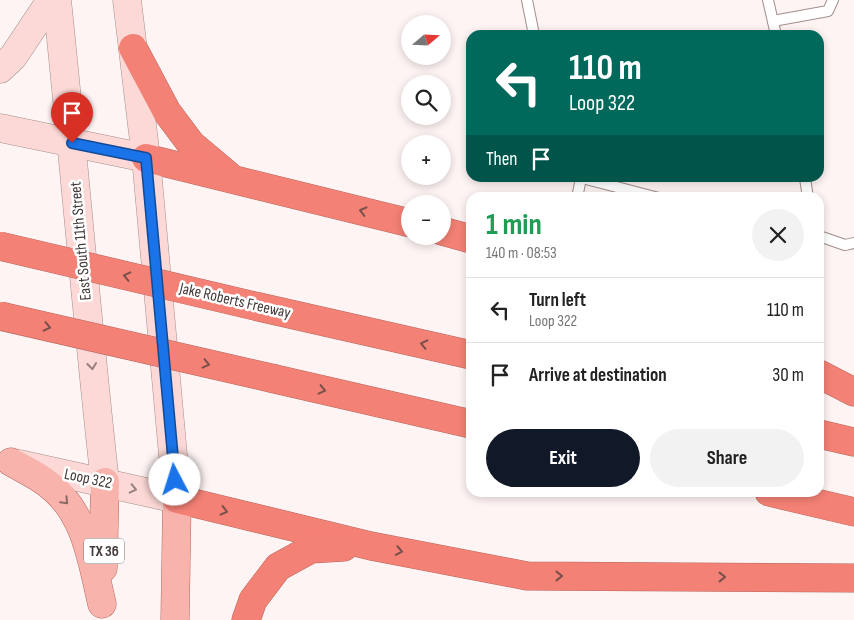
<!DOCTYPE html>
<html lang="en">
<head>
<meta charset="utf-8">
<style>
  :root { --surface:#fff; --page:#f2f2f2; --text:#222; --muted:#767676; --line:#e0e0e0; --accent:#111827 }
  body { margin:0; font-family:"Sofia Sans Condensed",sans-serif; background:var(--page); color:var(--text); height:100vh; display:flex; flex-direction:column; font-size:19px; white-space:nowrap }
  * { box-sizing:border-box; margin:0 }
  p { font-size:16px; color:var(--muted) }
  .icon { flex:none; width:28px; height:28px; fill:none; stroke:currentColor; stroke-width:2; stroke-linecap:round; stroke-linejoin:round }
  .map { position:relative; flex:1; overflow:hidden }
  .sheet { position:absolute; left:466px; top:192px; width:358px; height:305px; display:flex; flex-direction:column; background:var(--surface); border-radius:15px; box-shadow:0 2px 8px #0003 }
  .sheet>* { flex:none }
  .hud { position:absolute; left:466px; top:30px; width:358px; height:152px; border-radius:15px; box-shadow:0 2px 8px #0003; background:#00695c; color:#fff; overflow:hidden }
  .needle { width:32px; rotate:71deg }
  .controls { position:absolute; left:401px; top:15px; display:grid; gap:10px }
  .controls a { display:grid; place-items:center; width:50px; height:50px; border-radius:50%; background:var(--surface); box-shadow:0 2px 8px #0003; font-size:25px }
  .pin { position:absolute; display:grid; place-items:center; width:42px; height:42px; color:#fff; margin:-51px -21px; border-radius:50% 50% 50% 0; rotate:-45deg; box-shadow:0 0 5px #0007 }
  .pin .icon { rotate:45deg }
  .me { position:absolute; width:55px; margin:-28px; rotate:355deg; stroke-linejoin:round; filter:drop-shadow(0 0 4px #0008) }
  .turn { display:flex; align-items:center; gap:18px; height:105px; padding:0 20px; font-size:22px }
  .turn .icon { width:65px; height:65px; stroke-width:2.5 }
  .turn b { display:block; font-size:35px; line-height:42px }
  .then { display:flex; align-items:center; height:48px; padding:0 20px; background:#0003; gap:10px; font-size:19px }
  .round { display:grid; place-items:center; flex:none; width:52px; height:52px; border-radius:26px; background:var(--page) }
  .head { display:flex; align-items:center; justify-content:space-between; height:85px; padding:0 20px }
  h1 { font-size:30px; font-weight:700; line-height:38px; color:#1e9e55 }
  .primary-button { display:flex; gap:10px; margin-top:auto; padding:10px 20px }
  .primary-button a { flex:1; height:58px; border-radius:30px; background:var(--accent); color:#fff; font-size:20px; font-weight:700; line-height:58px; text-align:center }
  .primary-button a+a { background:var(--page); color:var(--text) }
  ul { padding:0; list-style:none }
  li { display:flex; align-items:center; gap:15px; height:65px; padding:0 20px; border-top:1px solid var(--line) }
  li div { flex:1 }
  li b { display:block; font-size:19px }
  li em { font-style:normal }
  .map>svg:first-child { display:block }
</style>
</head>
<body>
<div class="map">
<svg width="854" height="620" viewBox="0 0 854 620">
  <rect width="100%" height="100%" fill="#fef4f3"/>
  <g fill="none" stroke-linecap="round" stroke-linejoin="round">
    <defs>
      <g id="service">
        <path d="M527,0L534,35"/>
        <path d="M768,0L776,35"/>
        <path d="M773,21L828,11L833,0"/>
        <path d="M582,178L659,198"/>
        <path d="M805,178L808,198"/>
        <path d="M577,198L581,178"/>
        <path d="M819,236L845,245L854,243"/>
      </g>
      <g id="secondary">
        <path d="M57,0C74,161 87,322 105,482"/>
        <path d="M0,69L13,57L51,0"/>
        <path d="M0,128L146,158"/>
        <path d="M19,464L177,499L146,158L127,0"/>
      </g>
      <g id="primary">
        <path d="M11,462C23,469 37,475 48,484C86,512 92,562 102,604"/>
        <path d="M103,568L105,482"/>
        <path d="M175,620L177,499"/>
      </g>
      <g id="motorway">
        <path d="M133,48L167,112L191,144L228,175"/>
        <path d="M146,158L410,223"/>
        <path d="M442,231L471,239"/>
        <path d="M259,307L471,355"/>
        <path d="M819,374L854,392"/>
        <path d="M275,379L471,424"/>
        <path d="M819,434L854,442"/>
        <path d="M769,492L854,512"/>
        <path d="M177,499L371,546L527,576L854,578"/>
        <path d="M246,620L253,600L278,567L311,549L344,547"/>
      </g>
    </defs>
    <use href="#service" stroke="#a38e8b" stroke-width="12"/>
    <use href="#secondary" stroke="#a38e8b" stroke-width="29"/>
    <use href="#primary" stroke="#b66860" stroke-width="29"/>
    <use href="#motorway" stroke="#b66860" stroke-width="29"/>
    <use href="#service" stroke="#fff" stroke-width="10"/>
    <use href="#secondary" stroke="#fcd9d6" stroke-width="28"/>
    <use href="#primary" stroke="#f8b3ac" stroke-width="28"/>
    <use href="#motorway" stroke="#f48175" stroke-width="28"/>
    <defs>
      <g id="motorway-bridge">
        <path d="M0,246L259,307"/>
        <path d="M0,316L275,379"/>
      </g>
    </defs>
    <use href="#motorway-bridge" stroke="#b66860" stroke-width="29" stroke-linecap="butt"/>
    <use href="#motorway-bridge" stroke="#f48175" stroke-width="28"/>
  </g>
  <defs><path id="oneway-chevron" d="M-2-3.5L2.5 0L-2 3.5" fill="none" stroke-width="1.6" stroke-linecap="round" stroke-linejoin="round" transform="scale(1.25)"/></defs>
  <g stroke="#784f4a">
    <use href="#oneway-chevron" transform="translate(363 211) rotate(-166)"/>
    <use href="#oneway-chevron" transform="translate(127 276) rotate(-167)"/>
    <use href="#oneway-chevron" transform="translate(47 327) rotate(13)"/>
    <use href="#oneway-chevron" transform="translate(424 344) rotate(-167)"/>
    <use href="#oneway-chevron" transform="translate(206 364) rotate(13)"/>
    <use href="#oneway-chevron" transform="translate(322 390) rotate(13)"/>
    <use href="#oneway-chevron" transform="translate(224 511) rotate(14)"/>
    <use href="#oneway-chevron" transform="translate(399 551) rotate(11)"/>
    <use href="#oneway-chevron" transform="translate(559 576)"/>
    <use href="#oneway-chevron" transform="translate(722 577)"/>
  </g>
  <g stroke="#96817f">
    <use href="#oneway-chevron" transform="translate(92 366) rotate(84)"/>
    <use href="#oneway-chevron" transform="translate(133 489) rotate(13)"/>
  </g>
  <use stroke="#8b6a66" href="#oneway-chevron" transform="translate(65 501) rotate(46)"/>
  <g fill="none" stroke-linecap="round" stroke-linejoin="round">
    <defs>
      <path id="route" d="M72,143L146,158L175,480"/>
    </defs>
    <use href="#route" stroke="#114b97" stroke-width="12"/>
    <use href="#route" stroke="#1a73e8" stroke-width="9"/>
  </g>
  <g text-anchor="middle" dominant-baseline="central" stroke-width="5" stroke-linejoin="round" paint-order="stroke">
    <rect fill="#fff" stroke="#7b7474" stroke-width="1" x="84" y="538.5" width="40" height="25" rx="4"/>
    <g font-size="15" font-weight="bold" fill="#433938">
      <text x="104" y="551">TX 36</text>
    </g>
    <g font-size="16" fill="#433938" stroke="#fff">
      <text transform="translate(81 241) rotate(-95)">East South 11th Street</text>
      <text transform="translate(235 301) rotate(13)">Jake Roberts Freeway</text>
      <text transform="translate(88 479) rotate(12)">Loop 322</text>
    </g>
  </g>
</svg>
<div class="controls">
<a><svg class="needle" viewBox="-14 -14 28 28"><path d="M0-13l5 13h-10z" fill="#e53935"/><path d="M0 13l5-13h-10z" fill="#767676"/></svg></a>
<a><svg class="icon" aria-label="search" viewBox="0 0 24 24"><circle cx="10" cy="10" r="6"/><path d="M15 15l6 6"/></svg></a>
<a>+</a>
<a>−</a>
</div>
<div class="pin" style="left:72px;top:143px;background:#d93025"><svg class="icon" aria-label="arrive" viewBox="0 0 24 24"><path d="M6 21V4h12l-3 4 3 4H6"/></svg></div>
<svg class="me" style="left:175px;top:480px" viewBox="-20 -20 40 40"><circle r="19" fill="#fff"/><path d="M0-13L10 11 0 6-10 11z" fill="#1a73e8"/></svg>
<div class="hud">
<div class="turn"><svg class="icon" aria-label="left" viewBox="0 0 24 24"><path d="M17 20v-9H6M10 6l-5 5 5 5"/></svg><div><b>110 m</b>Loop 322</div></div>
<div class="then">Then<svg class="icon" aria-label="arrive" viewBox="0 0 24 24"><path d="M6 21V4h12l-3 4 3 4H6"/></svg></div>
</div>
<section class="sheet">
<div class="head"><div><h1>1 min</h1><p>140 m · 08:53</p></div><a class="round"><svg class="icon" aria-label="close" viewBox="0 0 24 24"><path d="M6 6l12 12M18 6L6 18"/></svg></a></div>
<ul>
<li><svg class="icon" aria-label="left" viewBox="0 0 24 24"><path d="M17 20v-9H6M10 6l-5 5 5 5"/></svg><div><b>Turn left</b><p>Loop 322</p></div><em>110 m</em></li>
<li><svg class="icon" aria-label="arrive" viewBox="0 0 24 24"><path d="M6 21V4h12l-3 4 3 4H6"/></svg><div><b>Arrive at destination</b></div><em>30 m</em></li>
</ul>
<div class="primary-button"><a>Exit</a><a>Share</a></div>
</section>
</div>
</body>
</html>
